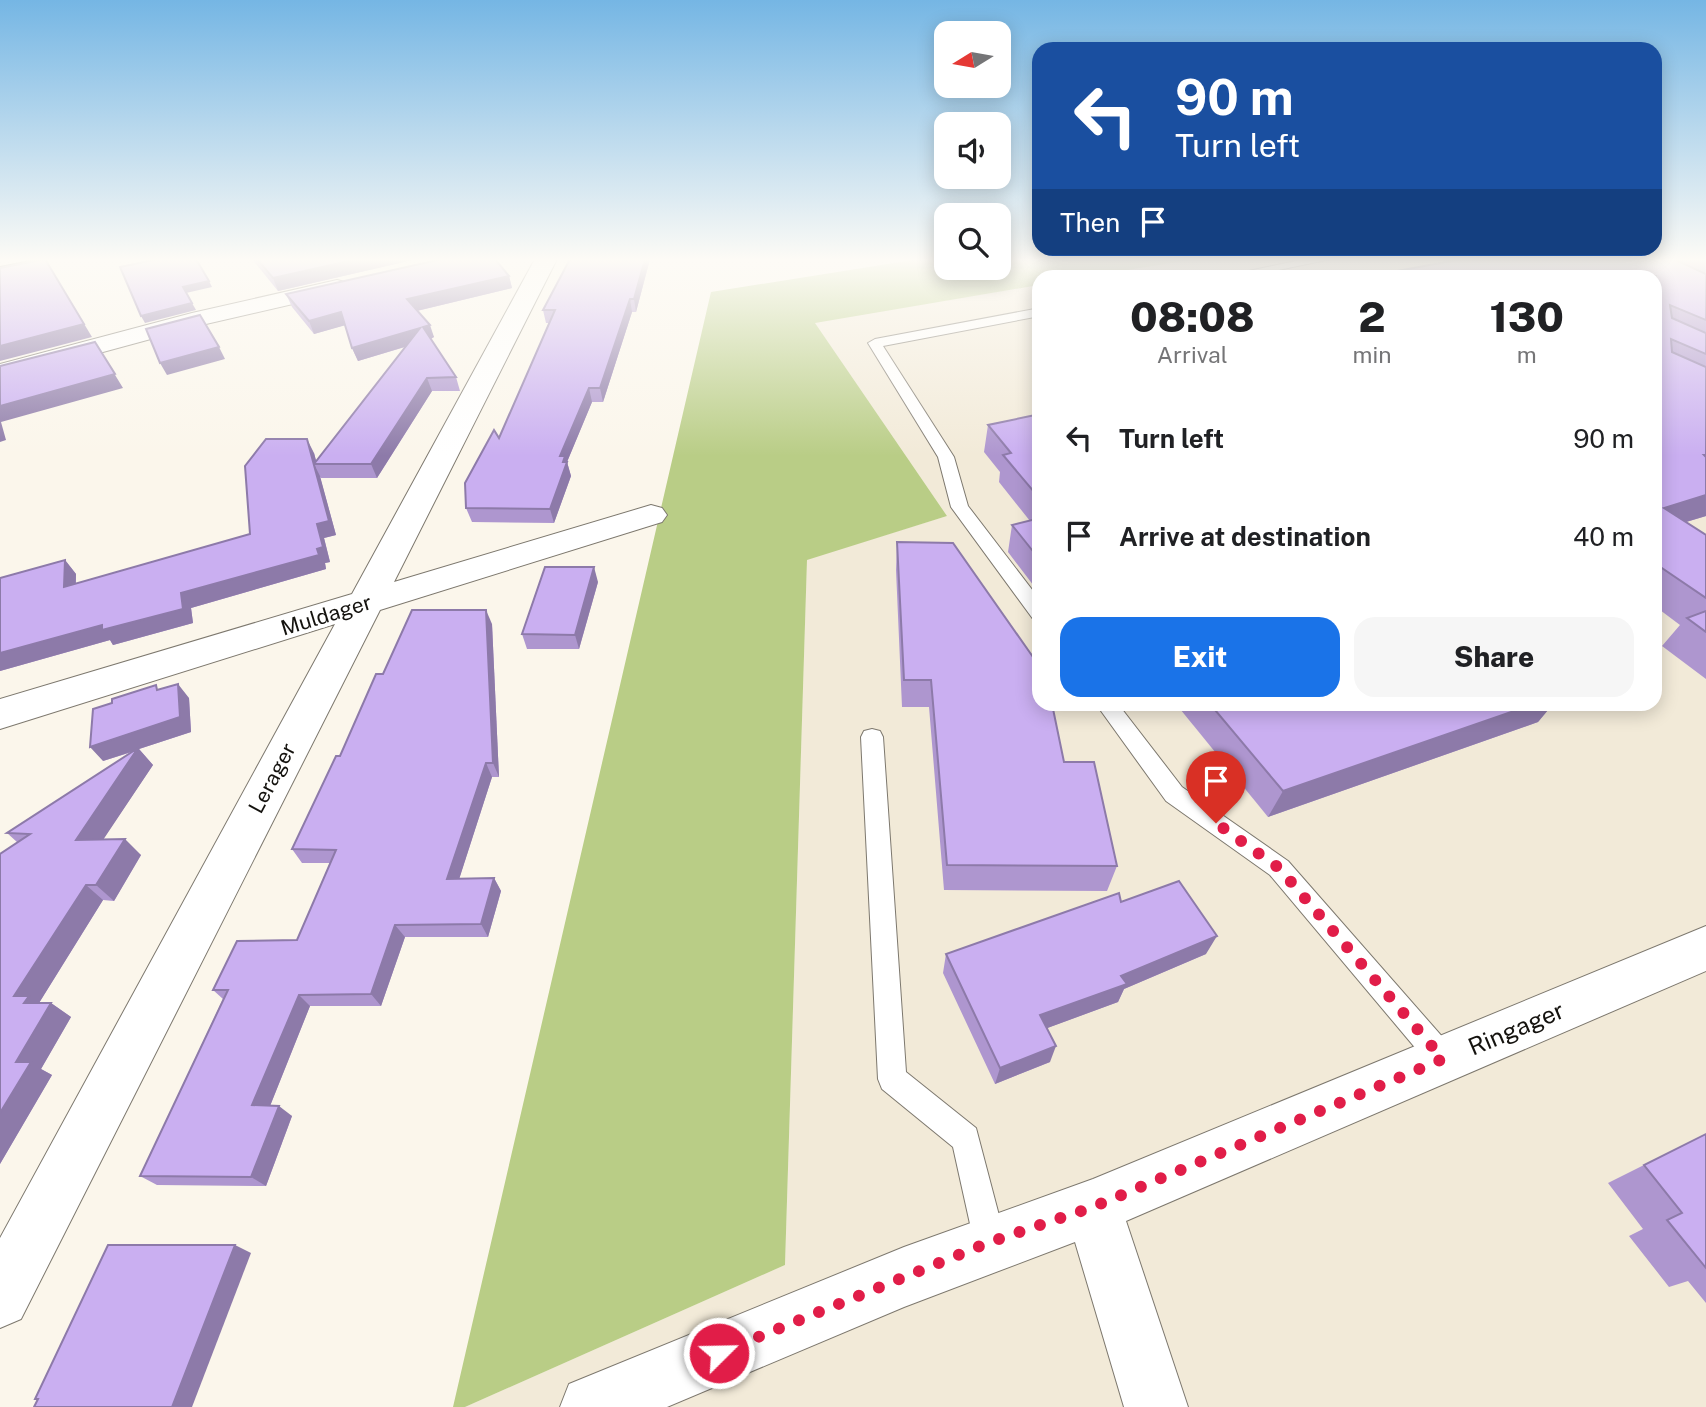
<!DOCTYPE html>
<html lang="en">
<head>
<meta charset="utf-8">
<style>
  :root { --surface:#fff; --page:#f6f6f6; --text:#202124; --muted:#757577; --accent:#1a73e8 }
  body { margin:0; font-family:"Public Sans",sans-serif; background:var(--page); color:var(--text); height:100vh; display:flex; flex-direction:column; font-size:26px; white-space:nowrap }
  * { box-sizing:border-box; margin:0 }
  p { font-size:23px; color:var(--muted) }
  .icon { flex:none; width:38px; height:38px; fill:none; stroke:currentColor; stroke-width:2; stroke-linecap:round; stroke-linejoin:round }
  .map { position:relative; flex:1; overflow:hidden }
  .side { position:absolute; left:1032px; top:270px; width:630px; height:441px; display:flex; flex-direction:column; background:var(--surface); border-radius:21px; box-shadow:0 4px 18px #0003 }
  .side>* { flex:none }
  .hud { position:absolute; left:1032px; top:42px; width:630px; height:214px; border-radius:21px; box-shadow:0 4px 18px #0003; background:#1a4fa0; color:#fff; overflow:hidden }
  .needle { width:46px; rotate:259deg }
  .tools { position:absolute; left:934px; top:21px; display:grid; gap:14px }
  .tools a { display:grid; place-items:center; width:77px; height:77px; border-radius:14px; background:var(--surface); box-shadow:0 4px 18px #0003; font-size:35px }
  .pin { position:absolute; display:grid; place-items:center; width:60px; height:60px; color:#fff; margin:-72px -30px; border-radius:50% 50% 50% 0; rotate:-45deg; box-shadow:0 0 7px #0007 }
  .pin .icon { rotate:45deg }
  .me { position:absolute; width:77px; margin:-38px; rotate:67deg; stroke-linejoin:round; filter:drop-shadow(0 0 5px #0008) }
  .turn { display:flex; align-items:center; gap:24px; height:147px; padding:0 28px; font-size:32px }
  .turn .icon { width:91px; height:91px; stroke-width:2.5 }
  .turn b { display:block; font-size:49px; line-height:60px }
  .then { display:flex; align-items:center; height:66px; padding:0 28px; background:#0003; gap:14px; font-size:26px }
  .eta { display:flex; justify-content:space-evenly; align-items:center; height:119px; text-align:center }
  .eta b { font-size:42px; font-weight:800; line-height:49px }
  .action { display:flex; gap:14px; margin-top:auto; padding:14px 28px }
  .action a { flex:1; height:80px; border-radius:21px; background:var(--accent); color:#fff; font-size:28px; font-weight:800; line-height:80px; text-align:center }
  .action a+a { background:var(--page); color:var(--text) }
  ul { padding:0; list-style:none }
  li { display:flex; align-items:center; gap:21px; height:98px; padding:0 28px }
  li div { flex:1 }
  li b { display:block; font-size:26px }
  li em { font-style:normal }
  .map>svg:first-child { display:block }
</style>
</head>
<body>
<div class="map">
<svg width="1706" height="1407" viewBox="0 0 1706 1407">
  <rect width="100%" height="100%" fill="#fbf6eb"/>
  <path fill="#f2ead8" d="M1196,259H1706V1407H465L785,1265L807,559L947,516L814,322L1039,285L1040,704H1656V276H1090Z"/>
  <path fill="#b9cd86" d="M919,259H947V268H999V259H1196L1090,276H1040L1039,285L815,323L947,516L807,560L785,1265L465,1407H453L711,292Z"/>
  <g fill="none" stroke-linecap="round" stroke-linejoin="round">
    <defs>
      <g id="service">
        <path d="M1305,259H1331L1249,276H1225Z"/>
        <path d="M1444,259H1459L1488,276H1474Z"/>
        <path d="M1040,308V316L883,346L954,457L968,506L1040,600V620L1033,619L951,507L938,457L868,343L875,339Z"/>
        <path d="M1096,704H1118L1182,787L1288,861L1453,1049L1457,1059L1453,1069L1443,1073L1433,1069L1270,875L1166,801Z"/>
        <path d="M872,729L880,731L883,737L906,1072L976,1128L1006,1242L1001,1253L990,1258L979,1253L974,1242L953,1147L882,1089L878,1079L861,737L864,731Z"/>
      </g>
      <g id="minor">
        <path d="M535,259H557L394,582L651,505L662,508L667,515L662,522L380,610L21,1319L0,1328V1238L335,624L0,729V699L352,594Z"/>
        <path d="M337,280L345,282L349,287L345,292L206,324L0,380V364L192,313Z"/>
        <path d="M1706,926V971L1126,1221L1188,1407H1124L1075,1242L904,1307L667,1407H560L569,1384L904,1247L1093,1179Z"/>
      </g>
    </defs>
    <use href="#service" stroke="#7d786e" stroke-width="2"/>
    <use href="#minor" stroke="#7d786e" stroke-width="2"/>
    <use href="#service" fill="#fff" fill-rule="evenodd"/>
    <use href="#minor" fill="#fff" fill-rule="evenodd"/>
    <path stroke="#3e3b36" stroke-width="2" d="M0,267L39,259"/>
  </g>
  <g fill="#ae96cf">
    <path d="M252,259H417L278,291Z"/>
    <path d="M650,259L636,312H632L603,402H592L567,462L571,476L554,523L472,522L466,508L499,438L549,323H546L543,310Z"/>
    <path d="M1462,259H1706V516L1686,522L1706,535V679L1662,646L1680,625L1656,607V276Z"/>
    <path d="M509,276L512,288L417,311L434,337L431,339L456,377L460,391H432L377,478H321L320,477L336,535L324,538L330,562L325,563L326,569L191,608L193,623L113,645L110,640L0,671V578L65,560L76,574V584L250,534L314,453L316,461L405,347L358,361L352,348L345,325L314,334L292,307L286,294Z"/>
    <path d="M1040,414V594L1008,552L1012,525L1030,521L999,482L1000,472L984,452L988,425Z"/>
    <path d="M897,542L1064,762L1117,866L1107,891L944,890L929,707H902L896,570Z"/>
    <path d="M598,582L579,649H527L522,634Z"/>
    <path d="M492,624L499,777H492L459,879L494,878L501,891L488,937H405L381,1006H310L270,1106L292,1116L266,1186L157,1185L140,1176L223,999L213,990L297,940L330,863H302L292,849L340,756L383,674Z"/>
    <path d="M159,689L189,698L191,732L139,749L153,765L103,839L141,855L114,901L103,900L39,1003H51L71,1017L41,1069L52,1075L0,1164L17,842L7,833L135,751L103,761Z"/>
    <path d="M1176,704H1553L1538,722L1268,817Z"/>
    <path d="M1121,902L1206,954L1124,989L1118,1002L1047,1028L1050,1062L995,1084L943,973L946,954Z"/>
    <path d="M1706,1134V1303L1688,1281L1669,1287L1629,1236L1643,1229L1608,1183Z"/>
  </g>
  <g fill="#8d7aa9">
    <path d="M45,259L92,337L0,361V346Z"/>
    <path d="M358,259H417L278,291L273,278Z"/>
    <path d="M645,259H650L636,312L634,299Z"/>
    <path d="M509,276L512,288L412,312L407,299Z"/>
    <path d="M209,281L212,287L186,293L183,287Z"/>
    <path d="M630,299L632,312L603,402L600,388Z"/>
    <path d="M192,303L196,310L145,323L141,316Z"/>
    <path d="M341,312L346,325L314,334L309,321Z"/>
    <path d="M430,325L434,337L428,340L423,327Z"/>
    <path d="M420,328L424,341L358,361L352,348Z"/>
    <path d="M95,342L123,388L1,422L6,440L0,442V406Z"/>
    <path d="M219,347L225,359L167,375L160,363Z"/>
    <path d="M427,378L432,391L377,478L371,464Z"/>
    <path d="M589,388L592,402L567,462L571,476L554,523L550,509L560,456Z"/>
    <path d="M307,439L314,453L317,464H314L320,476L336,535L324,538L330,562L325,563L326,569L191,608L193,623L113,645L110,640L0,671V653L317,549V524Z"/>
    <path d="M1706,495V516L1656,531L1664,508Z"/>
    <path d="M65,560L76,574L75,602L64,587Z"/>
    <path d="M594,567L598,582L579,649L575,635Z"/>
    <path d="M486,610L492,624L499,777L493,763Z"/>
    <path d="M178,684L189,698L191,732L139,749L153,765L93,855L76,840L137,750L103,761L90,747Z"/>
    <path d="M1534,704H1553L1538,722L1268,817L1283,791Z"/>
    <path d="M486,763L492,777L455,892L447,879Z"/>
    <path d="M125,839L141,855L114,901L96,885Z"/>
    <path d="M494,878L501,891L488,937L481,924Z"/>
    <path d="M86,885L103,900L39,1003H51L71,1017L41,1069L52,1075L0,1164V1113L16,1062L14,996Z"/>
    <path d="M395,925L405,937L381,1006L371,994Z"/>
    <path d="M1217,936L1206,954L1124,989L1118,1002L1034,1033L1040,1015L1121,976Z"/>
    <path d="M299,995L310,1006L266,1116L252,1105Z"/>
    <path d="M1056,1046L1050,1062L995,1084L1000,1068Z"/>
    <path d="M279,1106L292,1116L266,1186L251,1177Z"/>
    <path d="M235,1245L251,1253L192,1407H172Z"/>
  </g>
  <g fill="#caaff1" stroke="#8d7aa9" stroke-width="2">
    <path d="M45,259L84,324L0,346V268Z"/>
    <path d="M158,259H196L209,281L183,287L192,303L141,316L120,267Z"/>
    <path d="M257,259H358L273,278Z"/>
    <path d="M442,259H495L509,276L407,299L430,325L423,327L456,377L427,378L371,464H314L420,328L352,348L341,312L309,321L286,294Z"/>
    <path d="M570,259H645L634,299H630L600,388H589L560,456H565L563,462H567L550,509L466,508L465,483L494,430L499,438L555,310H543Z"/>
    <path d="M1462,259H1674L1706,274V320L1670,305L1672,318L1706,333V354L1671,339L1672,352L1706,367V455H1704L1706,457V495L1664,508L1706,535V598L1656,564V276H1370Z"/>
    <path d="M200,315L219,347L160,363L146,329Z"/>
    <path d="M95,342L115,374L0,406V366Z"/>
    <path d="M1040,414V499L1003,455L1011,453L988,425Z"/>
    <path d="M266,439H307L329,521L317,524L323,547L317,549L319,555L181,593L183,609L102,630V625L0,653V578L65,560L64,587L250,534L245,466Z"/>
    <path d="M1040,518V560L1012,525Z"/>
    <path d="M897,542L953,543L1040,667V704H1052L1064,762H1094L1117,866L947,865L931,680H904Z"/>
    <path d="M545,567H594L575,635L522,634Z"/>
    <path d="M412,610H486L493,763H486L447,879L494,878L481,924L395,925L371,994L299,995L252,1105L279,1106L251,1177L140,1176L228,990H213L237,941L297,940L336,850L292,849L336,756H340L376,674H383Z"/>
    <path d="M1706,611V632L1687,618Z"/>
    <path d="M178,684L180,717L90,747L93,709L112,703V699L156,685L157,690Z"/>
    <path d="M1210,704H1534L1283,791Z"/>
    <path d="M138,748L76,840L125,839L96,885H86L14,996H29L24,1003H51L16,1062H31L0,1113V854L30,834L7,833Z"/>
    <path d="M1179,881L1217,936L1121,976L1127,984L1040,1015L1056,1046L1000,1068L946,954L1119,893L1121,902Z"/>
    <path d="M1706,1134V1268L1667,1220L1682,1213L1644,1165Z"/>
    <path d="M108,1245H235L172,1407H34L38,1399H35Z"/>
  </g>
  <linearGradient id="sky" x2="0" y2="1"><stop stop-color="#75b6e4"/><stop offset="0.57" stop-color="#fdfbf6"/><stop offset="1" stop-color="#fdfbf6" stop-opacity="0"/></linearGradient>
  <rect width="1706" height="456" fill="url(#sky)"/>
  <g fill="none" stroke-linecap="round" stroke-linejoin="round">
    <path stroke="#e11d48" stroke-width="12" stroke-dasharray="0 21.6" d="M719,1353L990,1242L1093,1207L1443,1059L1279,868L1216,823"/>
  </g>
  <g text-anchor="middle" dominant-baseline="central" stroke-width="7" stroke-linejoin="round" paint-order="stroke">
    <g font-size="21" fill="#14120e" stroke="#fff">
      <text transform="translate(326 615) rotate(-17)">Muldager</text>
      <text transform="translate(272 778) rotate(-62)">Lerager</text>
    </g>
    <g font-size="24" fill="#14120e" stroke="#fff">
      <text transform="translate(1516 1028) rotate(-23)">Ringager</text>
    </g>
  </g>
</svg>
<div class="tools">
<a><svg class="needle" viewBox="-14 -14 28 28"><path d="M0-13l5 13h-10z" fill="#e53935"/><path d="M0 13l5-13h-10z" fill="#757577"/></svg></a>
<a><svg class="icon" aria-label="sound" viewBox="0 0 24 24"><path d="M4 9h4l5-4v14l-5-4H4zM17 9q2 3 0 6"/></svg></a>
<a><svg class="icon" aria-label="search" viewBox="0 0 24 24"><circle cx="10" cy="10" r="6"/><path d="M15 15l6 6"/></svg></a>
</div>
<div class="pin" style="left:1216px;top:823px;background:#d93025"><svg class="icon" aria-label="arrive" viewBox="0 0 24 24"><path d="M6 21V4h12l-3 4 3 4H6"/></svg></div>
<svg class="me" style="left:719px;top:1353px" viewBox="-20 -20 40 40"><circle r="17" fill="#e11d48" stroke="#fff" stroke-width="3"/><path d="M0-11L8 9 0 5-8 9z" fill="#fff"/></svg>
<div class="hud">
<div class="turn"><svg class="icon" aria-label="left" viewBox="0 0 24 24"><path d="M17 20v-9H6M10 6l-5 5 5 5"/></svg><div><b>90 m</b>Turn left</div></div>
<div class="then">Then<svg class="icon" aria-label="arrive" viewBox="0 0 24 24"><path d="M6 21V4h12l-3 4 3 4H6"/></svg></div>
</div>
<section class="side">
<div class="eta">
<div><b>08:08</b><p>Arrival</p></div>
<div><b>2</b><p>min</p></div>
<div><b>130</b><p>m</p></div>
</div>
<ul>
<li><svg class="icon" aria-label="left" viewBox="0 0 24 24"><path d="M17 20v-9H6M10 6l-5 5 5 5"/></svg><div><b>Turn left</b></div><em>90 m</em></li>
<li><svg class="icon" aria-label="arrive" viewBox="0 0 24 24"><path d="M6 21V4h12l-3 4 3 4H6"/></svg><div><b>Arrive at destination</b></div><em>40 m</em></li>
</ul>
<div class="action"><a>Exit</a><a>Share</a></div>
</section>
</div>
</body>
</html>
